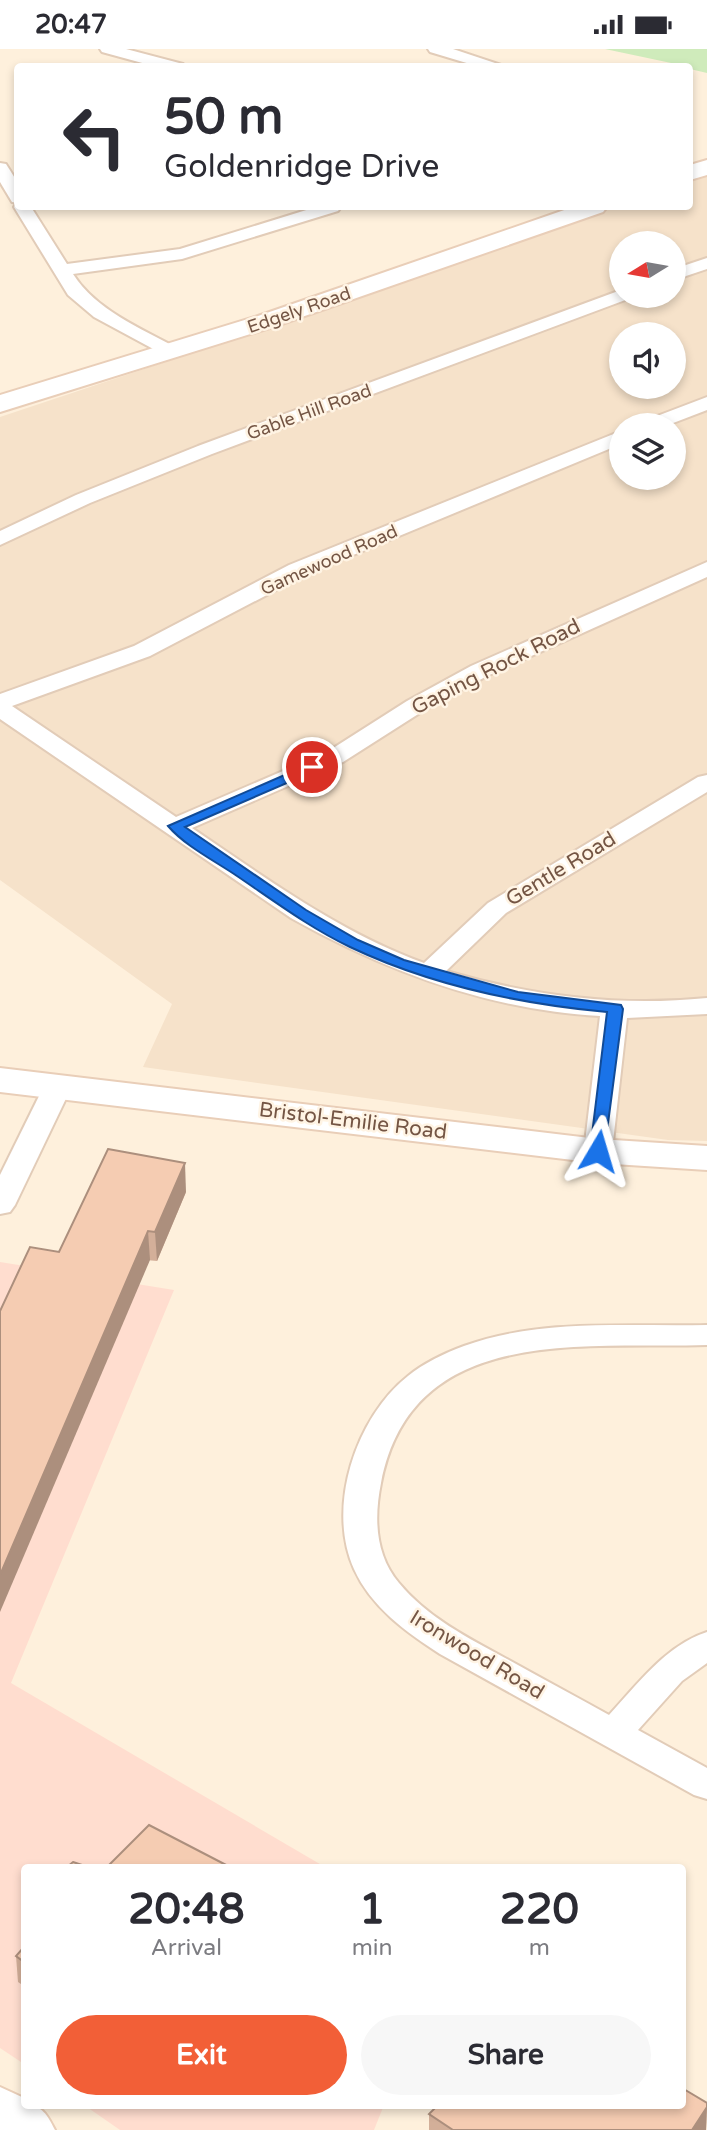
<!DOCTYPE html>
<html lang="en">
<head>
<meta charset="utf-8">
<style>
  :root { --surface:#fff; --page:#f7f7f7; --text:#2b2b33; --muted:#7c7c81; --accent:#f25f37 }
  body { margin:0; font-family:"Varela Round",sans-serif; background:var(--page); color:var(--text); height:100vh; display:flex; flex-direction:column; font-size:26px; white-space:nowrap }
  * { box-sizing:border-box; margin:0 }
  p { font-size:23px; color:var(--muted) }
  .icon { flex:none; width:38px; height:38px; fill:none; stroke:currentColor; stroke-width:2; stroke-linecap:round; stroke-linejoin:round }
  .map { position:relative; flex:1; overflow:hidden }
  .details { position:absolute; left:21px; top:1815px; width:665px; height:245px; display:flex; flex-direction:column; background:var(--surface); border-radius:7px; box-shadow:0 4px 10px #0003 }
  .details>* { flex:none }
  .hud { position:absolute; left:14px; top:14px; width:679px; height:147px; border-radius:7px; box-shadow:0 4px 10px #0003; background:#fff; color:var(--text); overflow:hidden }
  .needle { width:46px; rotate:259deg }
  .buttons { position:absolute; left:609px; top:182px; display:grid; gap:14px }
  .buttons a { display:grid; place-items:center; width:77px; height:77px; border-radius:50%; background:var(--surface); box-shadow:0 4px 10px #0003; font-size:35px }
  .pin { position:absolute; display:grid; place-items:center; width:60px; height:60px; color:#fff; margin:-30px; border:4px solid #fff; border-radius:50%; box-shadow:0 2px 7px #0007 }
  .me { position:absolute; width:77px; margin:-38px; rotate:7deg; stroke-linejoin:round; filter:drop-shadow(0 0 5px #0008) }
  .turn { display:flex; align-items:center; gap:24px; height:147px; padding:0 35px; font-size:32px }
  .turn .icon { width:91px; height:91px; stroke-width:2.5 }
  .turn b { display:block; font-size:49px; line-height:60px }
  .eta { display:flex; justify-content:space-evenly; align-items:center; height:119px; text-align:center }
  .eta b { font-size:42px; font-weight:800; line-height:49px }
  .button { display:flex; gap:14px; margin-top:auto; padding:14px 35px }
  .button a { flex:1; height:80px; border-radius:42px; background:var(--accent); color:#fff; font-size:28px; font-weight:800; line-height:80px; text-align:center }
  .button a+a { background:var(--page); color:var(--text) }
  .status { display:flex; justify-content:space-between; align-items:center; height:49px; padding:0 35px; background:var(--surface); direction:ltr }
  .status svg { height:19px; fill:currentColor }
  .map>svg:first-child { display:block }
</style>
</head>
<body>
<div class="status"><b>20:47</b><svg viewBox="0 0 49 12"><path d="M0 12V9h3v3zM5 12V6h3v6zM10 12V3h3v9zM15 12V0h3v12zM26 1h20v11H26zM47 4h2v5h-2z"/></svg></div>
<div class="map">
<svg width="707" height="2081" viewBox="0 0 707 2081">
  <rect width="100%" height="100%" fill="#fef0dc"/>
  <path fill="#f6e2ca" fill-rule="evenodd" d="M707,122V1092L668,1091L143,1018L172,955L0,831V368L276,276L608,158H690V129ZM621,194H674V247H621ZM621,285H674V338H621ZM621,376H674V429H621Z"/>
  <g fill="#ffddcf">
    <path d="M0,1213L174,1241L11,1634L325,1818H24V2015L0,1999Z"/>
    <path d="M84,2056H384L374,2081H120Z"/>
  </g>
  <path fill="#cfebbb" d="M605,0H707V24L690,20V18Z"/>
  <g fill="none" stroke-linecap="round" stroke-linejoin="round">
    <defs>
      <g id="street">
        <path d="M100,0H126L183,15L185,18H157L102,3Z"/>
        <path d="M428,0H453L507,18H480L430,3Z"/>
        <path d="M0,114L6,115L18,134V154L12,153L0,133Z"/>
        <path d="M17,154L18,158H31L67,215L180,200L316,158H341L338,162L182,210L73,225C96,261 140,279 177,299L180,303L170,309L94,268L68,246L14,158Z"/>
        <path d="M707,209V220L674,231V220Z"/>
        <path d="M621,241V247H630L628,250L212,405L90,454L0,496V482L76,446L198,397Z"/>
        <path d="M707,348V361L668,376H641L644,372Z"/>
        <path d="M621,382V395L305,526L150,607L12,657L176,768L327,703L407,652L471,617L707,513V528L487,627L423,662L343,713L192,779C266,829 339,883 424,914L488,854L698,728L707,726V743L506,864L446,922C532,947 618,958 707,949V965L627,969L612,1102L608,1108L598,1111L588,1108L584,1102L600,967C490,961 387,923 291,869L0,670V645L134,597L289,516Z"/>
        <path d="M58,1029L68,1031L72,1037L15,1156L10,1163L0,1165V1126L44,1037L48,1031Z"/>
        <path d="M707,1276V1296C583,1300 412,1274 381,1434C374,1469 375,1506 399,1534C427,1568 468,1589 507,1610C541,1629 575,1647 609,1666C637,1636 666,1596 707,1583V1614L682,1632L638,1681L707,1719V1750L694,1746L440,1605C406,1583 371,1558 354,1520C326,1458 356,1368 408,1327C424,1314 445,1304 464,1297C541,1269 627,1278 707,1276Z"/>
      </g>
      <g id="secondary">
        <path d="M707,111V126L690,131V116Z"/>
        <path d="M573,158H607L603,163L276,277L0,363V346L258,267Z"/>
        <path d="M0,1019L598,1090L707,1097V1121L598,1114L0,1043Z"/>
        <path d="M0,2038L24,2049V2056C43,2056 47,2066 55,2081H0Z"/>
      </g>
    </defs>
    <use href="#street" stroke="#e2ccb8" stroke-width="4"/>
    <use href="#secondary" stroke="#e9ceb8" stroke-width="4"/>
    <use href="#street" fill="#fff" fill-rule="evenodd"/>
    <use href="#secondary" fill="#fff" fill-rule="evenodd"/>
  </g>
  <g fill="#d3af99">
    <path d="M186,1143L157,1212L59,1203Z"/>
    <path d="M24,1898V1937L18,1933L16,1907Z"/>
    <path d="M707,2054L706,2081H429V2065Z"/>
  </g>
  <g fill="#ac8f7d">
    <path d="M185,1114L186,1143L157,1212L155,1183Z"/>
    <path d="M148,1182L150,1211L0,1563V1526Z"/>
    <path d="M707,2058L706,2081H692Z"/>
  </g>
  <g fill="#f5ccb2" stroke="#ac8f7d" stroke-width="2">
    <path d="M108,1100L185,1114L155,1183L148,1182L0,1526V1262L30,1198L59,1203Z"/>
    <path d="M149,1776L230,1818H107Z"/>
    <path d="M73,1813L88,1818H67Z"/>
    <path d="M24,1898V1913L16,1907Z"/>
    <path d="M682,2039L707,2054V2058L692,2081H453L429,2065L438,2056H682Z"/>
  </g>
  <path fill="#1a73e8" stroke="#114b97" stroke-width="2" d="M312,714L319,718L317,721L185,778L306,861L358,891L404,911L518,943L621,956L623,960L604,1105H593L590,1102L607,963C520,955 430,936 350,898C310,879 274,852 237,827C215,812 185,797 168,777Z"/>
  <g text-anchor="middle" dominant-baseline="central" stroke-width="5" stroke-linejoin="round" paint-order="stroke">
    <g font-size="18" fill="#745544" stroke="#fff4e4">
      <text transform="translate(299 261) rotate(-19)">Edgely Road</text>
      <text transform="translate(309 363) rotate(-20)">Gable Hill Road</text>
      <text transform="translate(329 511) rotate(-24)">Gamewood Road</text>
    </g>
    <g font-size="21" fill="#745544" stroke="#fff4e4">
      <text transform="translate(496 618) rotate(-27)">Gaping Rock Road</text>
      <text transform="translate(561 820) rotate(-31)">Gentle Road</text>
      <text transform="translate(353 1072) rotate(7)">Bristol-Emilie Road</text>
      <text transform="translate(477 1606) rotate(31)">Ironwood Road</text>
    </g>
  </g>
</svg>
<div class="buttons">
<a><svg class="needle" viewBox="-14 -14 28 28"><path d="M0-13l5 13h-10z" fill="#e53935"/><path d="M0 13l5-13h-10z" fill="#7c7c81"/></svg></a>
<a><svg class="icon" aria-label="sound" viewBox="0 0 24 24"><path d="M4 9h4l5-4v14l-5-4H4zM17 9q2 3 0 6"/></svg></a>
<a><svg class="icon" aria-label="layers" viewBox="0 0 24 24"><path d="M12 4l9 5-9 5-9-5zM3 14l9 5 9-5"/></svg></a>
</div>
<div class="pin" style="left:312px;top:718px;background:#d93025"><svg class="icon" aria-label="arrive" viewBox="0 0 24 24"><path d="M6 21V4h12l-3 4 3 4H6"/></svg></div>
<svg class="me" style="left:598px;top:1102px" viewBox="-20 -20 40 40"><path d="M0-17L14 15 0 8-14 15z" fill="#1a73e8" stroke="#fff" stroke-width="4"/></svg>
<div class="hud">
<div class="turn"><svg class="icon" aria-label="left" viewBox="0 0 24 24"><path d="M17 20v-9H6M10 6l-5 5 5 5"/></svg><div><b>50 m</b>Goldenridge Drive</div></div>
</div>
<section class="details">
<div class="eta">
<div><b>20:48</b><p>Arrival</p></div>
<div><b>1</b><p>min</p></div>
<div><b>220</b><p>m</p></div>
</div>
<div class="button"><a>Exit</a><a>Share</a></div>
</section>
</div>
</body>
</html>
